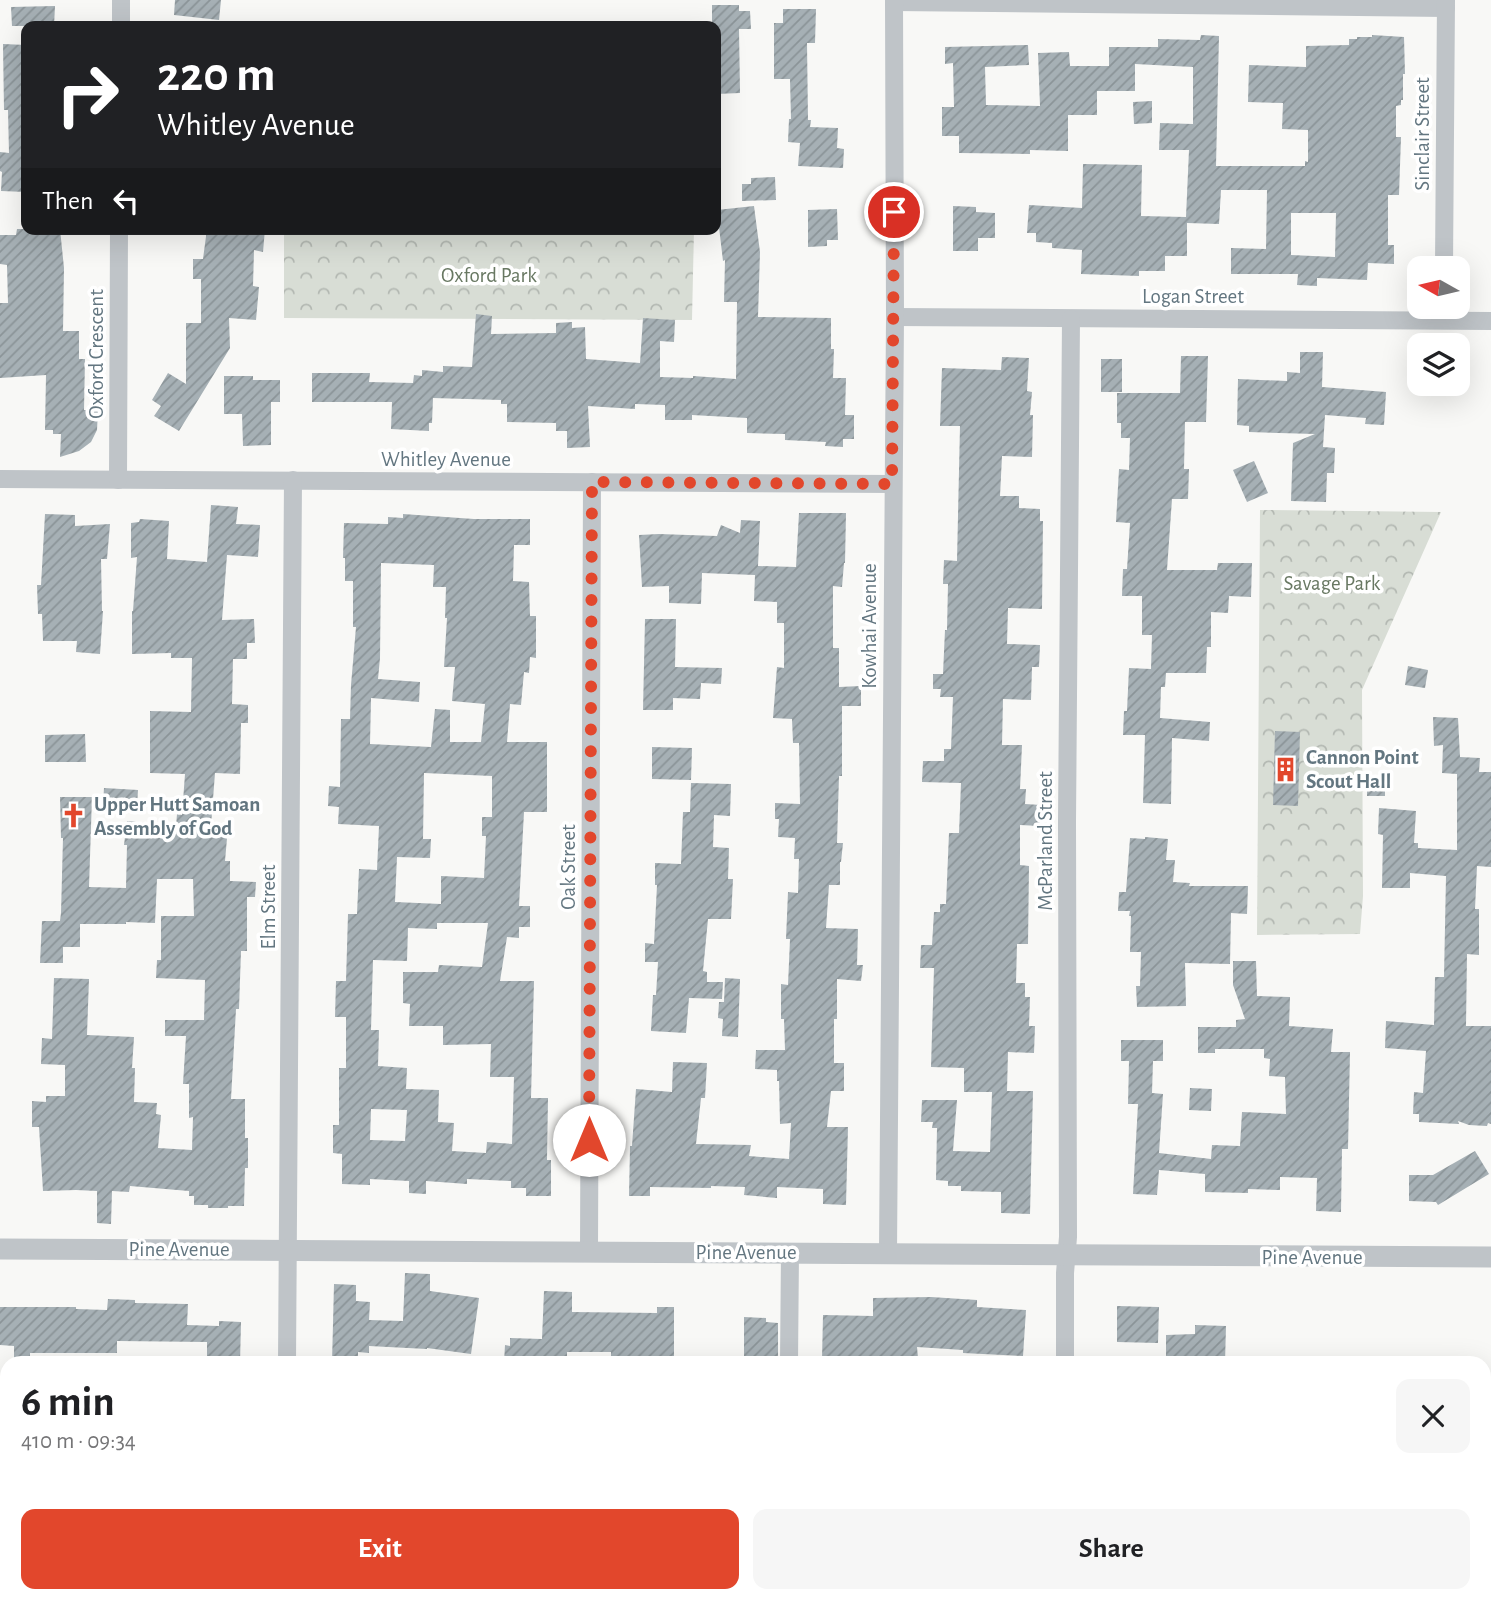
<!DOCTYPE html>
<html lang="en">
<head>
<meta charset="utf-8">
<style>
  :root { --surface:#fff; --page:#f6f6f6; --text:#202124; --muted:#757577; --accent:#e2472c }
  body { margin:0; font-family:"Alegreya Sans",sans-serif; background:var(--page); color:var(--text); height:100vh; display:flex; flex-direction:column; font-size:26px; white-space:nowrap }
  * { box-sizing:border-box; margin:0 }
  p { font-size:23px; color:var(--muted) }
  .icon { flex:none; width:38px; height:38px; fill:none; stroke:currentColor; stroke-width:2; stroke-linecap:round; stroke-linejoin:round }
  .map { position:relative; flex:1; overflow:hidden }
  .side { position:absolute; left:0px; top:1356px; width:1491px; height:247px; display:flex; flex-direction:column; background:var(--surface); border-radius:21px 21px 0 0; box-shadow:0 7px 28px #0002 }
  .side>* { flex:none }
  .hud { position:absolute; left:21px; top:21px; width:700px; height:214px; border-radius:14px; box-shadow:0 7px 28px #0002; background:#202124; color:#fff; overflow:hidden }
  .needle { width:46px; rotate:278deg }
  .fabs { position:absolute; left:1407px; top:256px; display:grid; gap:14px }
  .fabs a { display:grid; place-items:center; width:63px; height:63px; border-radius:14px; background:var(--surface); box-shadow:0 7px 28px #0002; font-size:35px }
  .pin { position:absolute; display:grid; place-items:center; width:60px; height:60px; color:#fff; margin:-30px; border:4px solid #fff; border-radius:50%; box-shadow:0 2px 7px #0007 }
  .me { position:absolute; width:77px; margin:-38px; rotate:0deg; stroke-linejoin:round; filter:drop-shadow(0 0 5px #0008) }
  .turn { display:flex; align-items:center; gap:24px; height:147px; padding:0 21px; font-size:32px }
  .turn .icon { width:91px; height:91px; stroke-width:2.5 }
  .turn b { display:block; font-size:49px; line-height:60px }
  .then { display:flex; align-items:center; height:66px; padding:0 21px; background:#0003; gap:14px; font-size:26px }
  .round { display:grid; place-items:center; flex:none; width:74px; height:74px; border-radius:14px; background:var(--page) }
  .headline { display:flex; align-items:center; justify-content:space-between; height:119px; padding:0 21px }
  h1 { font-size:42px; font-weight:600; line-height:52px }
  .cta { display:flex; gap:14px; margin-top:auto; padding:14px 21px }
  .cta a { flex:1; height:80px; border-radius:14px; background:var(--accent); color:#fff; font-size:28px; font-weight:600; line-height:80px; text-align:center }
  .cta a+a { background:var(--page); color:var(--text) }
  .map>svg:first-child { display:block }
</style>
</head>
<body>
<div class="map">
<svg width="1491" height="1602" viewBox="0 0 1491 1602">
  <defs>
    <pattern id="forest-crowns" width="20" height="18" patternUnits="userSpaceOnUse" patternTransform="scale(1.75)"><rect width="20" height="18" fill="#d8ddd5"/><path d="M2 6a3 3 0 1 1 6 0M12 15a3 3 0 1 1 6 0" fill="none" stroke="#b3b8b2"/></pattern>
    <pattern id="building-hatch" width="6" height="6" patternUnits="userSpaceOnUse" patternTransform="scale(1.75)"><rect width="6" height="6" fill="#a6b0b5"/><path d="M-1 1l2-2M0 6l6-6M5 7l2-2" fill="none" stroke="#8b9498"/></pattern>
  </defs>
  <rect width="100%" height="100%" fill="#f8f8f6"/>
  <g fill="url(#forest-crowns)">
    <path d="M284,229H694L692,320L284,318Z"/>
    <path d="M1260,510L1441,512L1362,690L1363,896L1360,934L1257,935Z"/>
  </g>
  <g fill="url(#building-hatch)" fill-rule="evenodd">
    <path d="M175,0H221L219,20L174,15Z"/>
    <path d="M712,5H739V11H750L751,29H739L740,93L716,94V26H712Z"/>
    <path d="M55,6L54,26H12L11,7Z"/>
    <path d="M783,9H816L815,43H807L808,120H811L810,127L838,128L837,148L844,149L843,168L798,166L800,143L788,142L789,119H791L790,79H774V23H783Z"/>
    <path d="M1201,35L1219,36L1216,166H1305V161L1308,162V130L1282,129L1283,103L1248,102L1249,65L1306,67V46L1349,45V39H1357V37H1372V35L1404,37L1405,74H1403V100H1401V105L1396,106V137H1401L1399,195H1388V245H1394V264L1368,263L1367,280L1317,278V286L1297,285L1298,274H1231V248L1266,249L1267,190H1221L1219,224L1187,223V256H1165V271H1139V276L1081,274L1082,250L1052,248V243L1036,242V233H1027L1029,205L1082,208L1083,164L1142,165L1141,216L1186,217L1189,150H1159L1160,123L1193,124V67L1135,64V91H1097V115H1068V151L1030,150V154L959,153V136H942V107H954L953,63L945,64V47L1028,45L1029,65L985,67L986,105L1040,106L1038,53L1069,52L1070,66H1109V47H1158V39L1200,40ZM1291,213H1336L1335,257L1291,255Z"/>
    <path d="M3,44L26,45V192L1,191L2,172L0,171V152L9,153L8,110H4Z"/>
    <path d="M1152,101V123L1134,124L1133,102Z"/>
    <path d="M775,177L776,200L742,201V184H751V178Z"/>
    <path d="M754,206L760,252L758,317L831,318V349H834L833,378H846L845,415H854V439H843V447L825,446L826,442L785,440V434L747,433V418L692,415V420H665V405L635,404V409L588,406L590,447L567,448V431H556V423L507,422V404H501V400L433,398L432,423H429V431L391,429L392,402H312V373H370L369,382L413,383L414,375L422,376V370L443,372V366L472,367L476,314L492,316L491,334L556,333V323L572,322V328L585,327L586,359L640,363L643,318L675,320L674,342L660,341V377L693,378V376L736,379L737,302H724L725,260L723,261L717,210Z"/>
    <path d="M953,206L976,207V212L995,213V238H978V251H953Z"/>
    <path d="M837,209L838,240H827V246L808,247V210Z"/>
    <path d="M17,229H60L64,268L63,331H79V359H85L84,410H98L97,430L91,442L79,451L60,457L61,434H53V430H45L46,375L0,378V303H8L7,265L0,264V235H16Z"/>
    <path d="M207,229H265L263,252L254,250L253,286L259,287L256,320L229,318L230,348L179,431L154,416L161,406L152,400L168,373L186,384V323H201V279H193V259H203Z"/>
    <path d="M1300,352H1323L1322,387L1386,392L1384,425L1365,424L1366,418L1325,415L1323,447L1335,448L1334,473H1327L1326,502L1291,501L1293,443L1315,434L1249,432V426L1237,425L1238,379L1287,381V372L1300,373Z"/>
    <path d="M1181,356H1208L1206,422H1185L1184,469H1189L1188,499H1172L1167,570H1217L1218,563H1252L1251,597L1229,596L1228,613L1211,612V647H1207L1206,673H1166L1165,687H1161L1160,718L1210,722L1209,741L1172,738L1171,804L1143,803L1145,735H1123L1124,711H1127L1129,668L1151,669L1152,635H1142V596H1122L1123,569H1127L1130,523L1116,522L1119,469L1129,470L1130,438H1121V423H1117V393H1180Z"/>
    <path d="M1002,357L1029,358L1027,391L1032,392L1030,415H1033L1032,457L1002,456L1000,496H1019V508L1040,509V521H1043L1042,609L1008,608L1007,644L1040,645L1039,667H1032L1031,700L1003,699L1002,745H1022L1020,789H1026L1025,804L1041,805L1040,826L1020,825V865L1029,866L1028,944H1017L1016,983H1025V997H1030L1029,1026H1035L1034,1053L1008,1052L1007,1091H1033L1030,1214L1001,1213V1192L961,1191V1186H948V1181L936,1180L937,1128H932L933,1122H921L922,1100H957L953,1151L990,1152L992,1092H964V1068L931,1067L934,968H920L921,945H932L934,912H940V904H946L949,833H959L961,783L922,782L923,761H944V749H951L953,697H940L941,689H933V674H943L945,630H947L948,584H943L944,560L957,561L960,426H940L942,368L1001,370Z"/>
    <rect x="1101" y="359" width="21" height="33"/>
    <path d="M224,376H253V380H280V402H271V445L243,446L242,414H224Z"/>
    <path d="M1254,461L1268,493L1247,502L1233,470Z"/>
    <path d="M211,505L238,507L236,524L260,525L258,557L227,555L222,620L254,619L255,643H247V659H233L232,704L248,705V723H241L240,774L215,773L211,825L228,827L225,861H230V881L256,882L255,897H247V951H241L239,1009H236L231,1099H245V1138H248V1168H245L244,1206H228V1208H208V1205H194V1196H189V1191L130,1186L129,1192L112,1191L111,1224L97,1223V1191L76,1190L43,1191L39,1127H32V1101L46,1102V1096H65V1065L41,1064L42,1038L52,1039L54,978L89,979L87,1035L134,1037L132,1068H135L134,1102L157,1103L156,1114L161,1115L158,1148L192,1150L193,1117L189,1118V1084H183L186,1036H165V1020H204L205,980L156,978L157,960H161V916H194L193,879H157L155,923L126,922V924H80V947H63V963H40L42,921H60L61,913L63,838H61L60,797H92L89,887L126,888L127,845H124L127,821L176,826L177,814L182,815L185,774L150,773V711L191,712L192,658H171V653L132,654V611H133L137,557L131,558V523L139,522L140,519L169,521L167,559L207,562Z"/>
    <path d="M799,513H846L845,563H844L842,587L833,586V648H839V687L861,686V706H842V776H839L837,843H843L841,862H840V885H829L826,928L858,929L857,965H863L861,981L837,979V1019H834V1063H844V1091H831L827,1127H848L846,1205L823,1204V1189L777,1187V1198L744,1195L745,1187L711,1186V1188L650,1187V1196H629L630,1146H632L636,1089L672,1092L673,1062L707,1063L705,1098H701L696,1144L751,1145L749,1156L789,1159L791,1123L780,1124L779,1081H777V1070L755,1069L756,1050H785L784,1019H781V984L788,985L790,939H786L788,892L798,893L799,859H794L795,838L778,837L779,819H775V803L800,804L799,743H793L792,719L773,718L777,667L784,668V623H777V602L754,601L755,575L702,573L701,604L669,603V586L642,587L639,535L659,534L717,536L721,525L740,533L741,520L760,521L758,566L796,567Z"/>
    <path d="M45,514L75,515V526L110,524L107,559H101L102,611H103L100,654L76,652L77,641H43L42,614H38L37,585H41Z"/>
    <path d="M403,514L474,519H530V545H514L513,581L529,582L530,616H536V658L530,657L529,673L524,672L521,705L510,704L507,742H547V812H524L519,906H530V927H519V938L507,937L500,981H534L531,1098H548L547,1160H551V1196H526V1188H511V1181L467,1179V1184L426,1181V1194L409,1193V1181L370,1179V1185L342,1184V1154L333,1153V1125H339V1068H346V1017H335L336,981H346L348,914H357L359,869L377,870L379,826L338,824L339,807L328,806L329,786L340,787L341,719H350L351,685L356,627H353V581H345V558H343L344,523L388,524V517L403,518ZM381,563L434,565L433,587H446L445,618H447L444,667H455L452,701L485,704L481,742H450V710L435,709L431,747L370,744L371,698L419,702L420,682L378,679L380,658ZM424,773L492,776V817H482V836H486L484,878L441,876V904L395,902L397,857L430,858L431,839H423ZM437,923H488L482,967L439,965L438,972H403V1003L410,1004L409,1026H443V1045L491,1044L490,1077H514L512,1144L487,1142L486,1153L452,1151L454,1123L438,1122L439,1090L406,1089L407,1068L378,1066L379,1030H371L373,960L407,961L408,928L437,929ZM371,1109L407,1110L405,1141L370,1140Z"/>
    <path d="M645,619H676L675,667L722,668L721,684L701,683L700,699L673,698V710H643Z"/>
    <path d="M1408,666L1428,670L1425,688L1405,685Z"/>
    <path d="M1433,717L1458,718L1460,757L1480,758L1479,772H1491V867L1477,866L1475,909H1479V955L1467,954L1466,1026H1491V1124L1488,1123L1487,1126L1469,1125L1458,1121L1459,1124L1419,1122V1114H1413L1414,1092L1423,1093L1426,1051L1385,1048L1386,1021L1434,1025L1435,977H1444L1446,876L1410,873V888H1382L1383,835L1378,834L1379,808L1416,811L1414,843H1418V848L1457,850V774L1442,773L1443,745L1434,746Z"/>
    <path d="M1275,731L1300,732L1298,806L1273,805Z"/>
    <path d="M85,734L86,762H45V735Z"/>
    <path d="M652,747L692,748L691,780L652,779Z"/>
    <rect x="1367" y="776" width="18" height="20"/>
    <path d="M691,783L731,784L730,816L714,815L713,847L729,848L728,879H733L731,919H708L703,971L707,972V982H723L722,999L689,998L686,1033L651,1031L653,995H656L658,962H645V943L654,944L657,885H655V863L681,864L683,812H690Z"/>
    <path d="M104,788L138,790L137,806L103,804Z"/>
    <path d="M1145,837L1168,839L1166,860H1175L1173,882L1190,883L1189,886H1248L1247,914L1231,913L1230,964L1185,963L1186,1006L1137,1007L1136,986H1140L1141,952H1130L1131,916H1129L1130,911H1118L1119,892H1126L1130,838L1145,839Z"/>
    <path d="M1233,961H1256L1257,996L1290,997L1289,1026L1333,1029L1331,1052H1350L1348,1149H1342L1341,1212L1316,1211L1317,1178L1280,1177V1190L1248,1189V1193L1205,1192V1174L1159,1170L1157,1195L1133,1194L1138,1104H1128L1129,1061H1121V1040H1163V1061H1153L1152,1093L1163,1094L1159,1153L1211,1159L1212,1145L1240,1146L1242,1112L1286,1114L1285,1077L1269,1076L1270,1059L1264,1058V1049H1215V1053H1198V1027H1236V1020L1245,1019L1233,985Z"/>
    <path d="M725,978L740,979L738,1037L722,1036L723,1019L718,1018L719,1002H724Z"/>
    <path d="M1190,1088L1212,1089L1211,1111L1189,1110Z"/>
    <path d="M1475,1151L1489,1174L1438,1205L1436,1202L1409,1201V1175H1433Z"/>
    <path d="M405,1273L430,1274V1291L479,1298L471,1354L427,1348V1349L369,1346V1353L358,1352V1363H332L334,1284L356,1285V1301L370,1302L369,1320L403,1321Z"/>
    <path d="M544,1291L572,1292V1312L657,1313V1307H674V1363H611V1352H567V1363H504L505,1345L510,1346V1338L542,1339Z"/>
    <path d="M931,1297L977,1300V1307L1026,1310L1023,1356L963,1353V1350L917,1347L918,1358H899V1363H835V1360H822L823,1315L873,1316V1298Z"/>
    <path d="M108,1299L135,1300V1303L188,1304L187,1325L219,1326V1321L241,1322L240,1363H207V1342L117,1341V1353H30V1363H14V1346L0,1345V1307H76V1309L107,1310Z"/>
    <path d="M1117,1306L1159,1307L1158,1343L1117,1342Z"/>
    <path d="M744,1317L766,1318V1322L778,1323V1360H744Z"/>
    <path d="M1195,1325L1226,1326L1225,1363H1195V1356L1166,1357V1335L1195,1334Z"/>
  </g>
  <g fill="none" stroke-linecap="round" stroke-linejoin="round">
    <g stroke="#bfc4c8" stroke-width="18">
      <path d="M894,2L1446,8"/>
      <path d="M121,26V0"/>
      <path d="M1444,268L1446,0"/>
      <path d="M895,317L1491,321"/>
      <path d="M0,479L892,484"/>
      <path d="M118,480L119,229"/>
      <path d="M589,1251L592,482"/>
      <path d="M888,1253L895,317L894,0"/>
      <path d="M287,1363L293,480"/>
      <path d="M789,1363L790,1252"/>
      <path d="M1065,1363V1273L1068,1237L1067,822L1071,319"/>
      <path d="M287,1596V1602"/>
      <path d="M787,1602V1596"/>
      <path d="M1065,1602V1596"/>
    </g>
    <path stroke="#bfc4c8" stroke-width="21" d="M0,1249L1491,1257"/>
  </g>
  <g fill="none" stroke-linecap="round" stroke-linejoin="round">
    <path stroke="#e2472c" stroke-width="12" stroke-dasharray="0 21.6" d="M589,1140L592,482L892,484L894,212"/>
  </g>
  <defs>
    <symbol id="building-bare" viewBox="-9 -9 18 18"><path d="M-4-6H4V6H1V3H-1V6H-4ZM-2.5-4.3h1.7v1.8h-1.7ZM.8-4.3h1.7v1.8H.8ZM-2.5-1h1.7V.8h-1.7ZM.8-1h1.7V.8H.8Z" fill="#e2472c" stroke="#fff" stroke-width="2.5" paint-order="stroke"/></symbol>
    <symbol id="church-bare" viewBox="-9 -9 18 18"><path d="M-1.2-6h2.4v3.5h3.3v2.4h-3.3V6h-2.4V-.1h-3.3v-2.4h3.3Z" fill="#e2472c" stroke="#fff" stroke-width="2.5" paint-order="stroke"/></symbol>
  </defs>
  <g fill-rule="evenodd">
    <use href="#building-bare" x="1268" y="752" width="35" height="35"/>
    <use href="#church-bare" x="56" y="798" width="35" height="35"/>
  </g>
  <g text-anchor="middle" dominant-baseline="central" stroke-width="7" stroke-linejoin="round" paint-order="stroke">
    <g font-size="21" fill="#637680" stroke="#fff">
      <text transform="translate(1422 134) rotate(-90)">Sinclair Street</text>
      <text x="1193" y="296">Logan Street</text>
      <text transform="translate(96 354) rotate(-90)">Oxford Crescent</text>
      <text x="446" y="459">Whitley Avenue</text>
      <text transform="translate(869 626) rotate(-90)">Kowhai Avenue</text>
      <text transform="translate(1045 841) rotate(-90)">McParland Street</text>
      <text transform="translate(568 867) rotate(-90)">Oak Street</text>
      <text transform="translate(268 907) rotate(-90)">Elm Street</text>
      <text x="179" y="1249">Pine Avenue</text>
      <text x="746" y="1252">Pine Avenue</text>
      <text x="1312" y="1257">Pine Avenue</text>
    </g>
    <g font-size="21" fill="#687862" stroke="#fff">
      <text x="489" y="275">Oxford Park</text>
      <text x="1332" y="583">Savage Park</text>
    </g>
    <g font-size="21" font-weight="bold" fill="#637680" stroke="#fff" text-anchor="start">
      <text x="1306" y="757">Cannon Point<tspan x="1306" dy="24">Scout Hall</tspan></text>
      <text x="94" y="804">Upper Hutt Samoan<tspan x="94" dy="24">Assembly of God</tspan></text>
    </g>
  </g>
</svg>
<div class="fabs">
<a><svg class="needle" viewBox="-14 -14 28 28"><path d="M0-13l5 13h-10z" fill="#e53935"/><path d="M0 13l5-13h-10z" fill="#757577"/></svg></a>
<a><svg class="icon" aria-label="layers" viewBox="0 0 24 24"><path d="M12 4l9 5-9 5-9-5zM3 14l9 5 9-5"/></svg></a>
</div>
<div class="pin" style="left:894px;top:212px;background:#d93025"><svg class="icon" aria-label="arrive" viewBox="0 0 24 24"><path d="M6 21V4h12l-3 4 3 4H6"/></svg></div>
<svg class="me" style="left:589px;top:1140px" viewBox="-20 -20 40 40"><circle r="19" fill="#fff"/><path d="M0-13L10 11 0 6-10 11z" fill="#e2472c"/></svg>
<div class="hud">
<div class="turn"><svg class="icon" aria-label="right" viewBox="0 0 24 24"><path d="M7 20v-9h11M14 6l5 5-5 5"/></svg><div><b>220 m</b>Whitley Avenue</div></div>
<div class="then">Then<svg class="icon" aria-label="left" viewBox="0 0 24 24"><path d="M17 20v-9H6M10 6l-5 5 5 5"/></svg></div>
</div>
<section class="side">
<div class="headline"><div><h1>6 min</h1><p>410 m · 09:34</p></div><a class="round"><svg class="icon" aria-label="close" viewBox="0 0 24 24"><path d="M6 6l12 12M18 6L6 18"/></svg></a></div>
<div class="cta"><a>Exit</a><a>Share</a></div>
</section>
</div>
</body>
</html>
